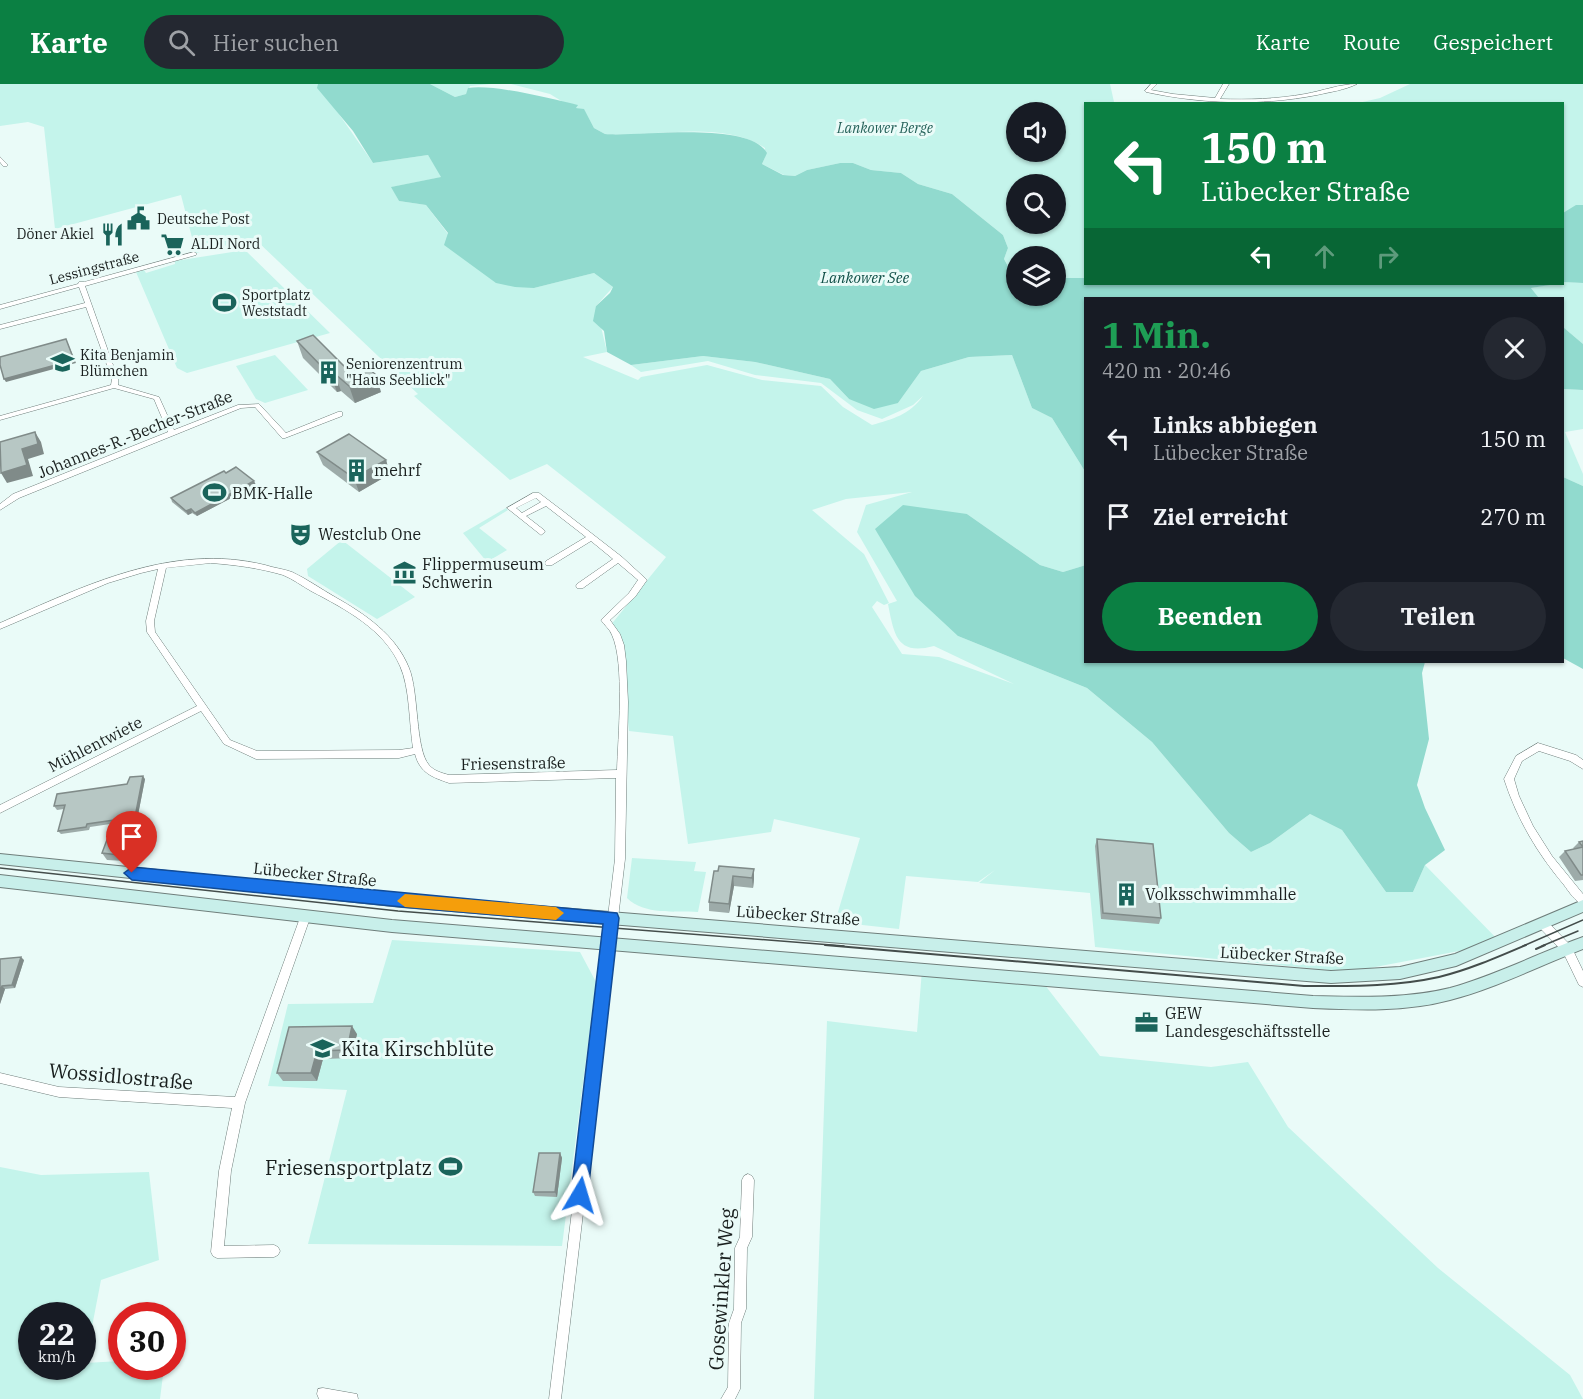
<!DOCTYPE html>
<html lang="de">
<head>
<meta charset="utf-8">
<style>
  :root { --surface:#171b24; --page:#242831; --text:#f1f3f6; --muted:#9ea1a6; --accent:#0b8043 }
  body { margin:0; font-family:"IBM Plex Serif",serif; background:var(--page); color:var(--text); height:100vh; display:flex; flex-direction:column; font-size:22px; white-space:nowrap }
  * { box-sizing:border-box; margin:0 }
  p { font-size:20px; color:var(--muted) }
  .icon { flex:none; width:33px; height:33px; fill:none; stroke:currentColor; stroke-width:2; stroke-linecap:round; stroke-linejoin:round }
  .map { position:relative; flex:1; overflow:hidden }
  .sheet { position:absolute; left:1084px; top:213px; width:480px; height:366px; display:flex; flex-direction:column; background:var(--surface); border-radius:0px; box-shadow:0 2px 4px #0004 }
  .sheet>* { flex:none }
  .banner { position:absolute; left:1084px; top:18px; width:480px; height:183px; border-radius:0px; box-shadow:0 2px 4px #0004; background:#0b8043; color:#fff; overflow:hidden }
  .buttons { position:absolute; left:1006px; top:18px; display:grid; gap:12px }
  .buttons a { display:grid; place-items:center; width:60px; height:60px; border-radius:50%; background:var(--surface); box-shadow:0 2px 4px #0004; font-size:30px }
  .speed { position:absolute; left:18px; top:1218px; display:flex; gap:12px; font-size:30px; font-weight:700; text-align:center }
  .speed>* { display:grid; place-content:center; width:78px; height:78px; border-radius:50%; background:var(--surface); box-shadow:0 2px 4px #0004; line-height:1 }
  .speed small { font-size:15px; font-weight:400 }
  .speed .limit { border:9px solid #d22; background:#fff; color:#111 }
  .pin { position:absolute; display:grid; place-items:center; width:51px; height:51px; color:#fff; margin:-62px -26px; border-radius:50% 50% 50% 0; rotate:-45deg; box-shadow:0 0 6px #0007 }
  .pin .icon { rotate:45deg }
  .me { position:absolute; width:66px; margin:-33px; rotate:7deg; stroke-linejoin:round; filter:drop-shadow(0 0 4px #0008) }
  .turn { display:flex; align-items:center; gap:21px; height:126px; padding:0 18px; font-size:27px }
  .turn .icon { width:78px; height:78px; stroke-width:2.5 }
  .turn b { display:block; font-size:42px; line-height:51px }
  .lanes { display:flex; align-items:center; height:57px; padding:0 18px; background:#0003; justify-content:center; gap:30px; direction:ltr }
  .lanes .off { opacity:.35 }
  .round { display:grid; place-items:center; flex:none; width:63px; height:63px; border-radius:32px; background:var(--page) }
  .overview { display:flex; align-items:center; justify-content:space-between; height:102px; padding:0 18px }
  h1 { font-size:36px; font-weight:800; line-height:45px; color:#1e9e55 }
  .action { display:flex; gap:12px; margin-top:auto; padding:12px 18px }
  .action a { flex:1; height:69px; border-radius:36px; background:var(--accent); color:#fff; font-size:24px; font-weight:800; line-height:69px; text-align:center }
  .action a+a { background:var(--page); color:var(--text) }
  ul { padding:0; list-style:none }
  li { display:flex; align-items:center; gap:18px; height:78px; padding:0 18px }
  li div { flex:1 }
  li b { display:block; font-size:22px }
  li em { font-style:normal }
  header { display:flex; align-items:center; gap:36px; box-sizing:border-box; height:84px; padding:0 30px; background:var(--accent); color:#fff }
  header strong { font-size:28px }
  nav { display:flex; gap:33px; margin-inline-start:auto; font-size:21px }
  .search { width:420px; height:54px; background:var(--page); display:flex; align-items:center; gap:15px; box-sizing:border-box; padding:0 21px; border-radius:33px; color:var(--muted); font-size:22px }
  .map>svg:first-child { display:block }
</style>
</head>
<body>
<header>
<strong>Karte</strong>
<div class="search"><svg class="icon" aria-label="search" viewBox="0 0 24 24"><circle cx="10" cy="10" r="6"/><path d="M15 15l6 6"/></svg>Hier suchen</div>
<nav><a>Karte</a><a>Route</a><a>Gespeichert</a></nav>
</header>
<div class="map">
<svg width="1583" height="1315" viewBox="0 0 1583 1315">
  <rect width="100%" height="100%" fill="#eafbf8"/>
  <g fill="#c4f4eb" fill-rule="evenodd">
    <path d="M0,0H318L373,79L428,71L442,93L392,103L399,117L426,121L448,150L534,204L594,189L613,203L596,222L607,268L583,273L638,296L641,293L707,281L762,296L821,302L843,323L872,341C893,335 909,331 923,312L913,321L882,335L857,326L821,299L755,291L708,277L641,288L631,281L703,272L755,278L830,295L849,315L898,319L921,287L969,273L1012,271L1032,324L1052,334L1086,389V481L1063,488L1040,481L967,430L958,552L1087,604L1152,658L1229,749L1251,768L1270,759L1310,730L1342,746L1386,808H1413L1425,781L1501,859L1349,888L1095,863L1090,809L979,799L995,786L978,798L906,792L899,845L835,838L860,754L774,735L771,748L688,760L673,652L629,647L620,565L610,542L666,473L547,380L510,396L414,312L418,310L258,158V153L196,169L181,111L55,145L44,43L28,38L0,42ZM912,408L866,421L857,448L897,517L888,520C894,551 897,572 934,562L1014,600L939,573L902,570L872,523L877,517L884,521L889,519L864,470L812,426L846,415Z"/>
    <path d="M430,0H491L470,2L466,10L455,13Z"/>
    <path d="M511,0H1110L1114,18L1125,19L1086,20V194H1056V172H1017V188L1010,186L1004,175L1008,164L1003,151L952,110L918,100L901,89L871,86L853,79H840L807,86L795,92L784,91L762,80L765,73V64C722,35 653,54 605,50L594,44L584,26L576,24L577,21L563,18L550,10ZM1017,28H1056V68H1017ZM1017,100H1056V140H1017Z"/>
    <path d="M1410,0H1583V121L1563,129V20H1354L1380,14Z"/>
    <path d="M245,166L330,249L187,289L177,284L136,188L144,186L146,189L175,180V177Z"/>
    <path d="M1565,198L1583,199V260L1563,243V214H1539L1531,204Z"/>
    <path d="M275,271L308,306L265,319L256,315L236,282Z"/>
    <path d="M1563,305L1583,306V345L1565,348L1583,390V402L1563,393Z"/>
    <path d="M506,424L508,426L479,444L507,466L487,478L463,449Z"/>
    <path d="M342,456L415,513L377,535L308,492L307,485Z"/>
    <path d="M632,774L696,778L694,787L706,788L698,828C675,827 644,831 627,814Z"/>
    <path d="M392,856L580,868L596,898L562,1162L308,1160L347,1006L268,1002L288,920L373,919Z"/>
    <path d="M922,886L1041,896L1100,972L1211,983L1248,978L1288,1043L1438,1184L1570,1291L1583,1315H814L827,937L917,948Z"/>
    <path d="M0,1083L41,1091L149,1088L159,1176L101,1196L85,1279L121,1277L122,1282L164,1283L160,1315H0ZM32,1232H82V1282H32Z"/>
  </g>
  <g fill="#91dace">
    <path d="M318,0H430L455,13L466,10L468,4C495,0 551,15 578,21L576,24L584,25L594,44L605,50C639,53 748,36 767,69L762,80L783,91L795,92L807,86L840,79H853L871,86L901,89L918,100L952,110L1003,151L1008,164L1004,175L1010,186L1017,188V212H1056V194H1086V200H1556L1531,204L1539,214H1086V389L1052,334L1032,324L1012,271L969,273L921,287L898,319L874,325L849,315L830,295L755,278L703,272L631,281L607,268L604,247L593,237L596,222L610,209L613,203L594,189L534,204L515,203L496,199L444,161L448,149L426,121L399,117L391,103L441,93L428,71L373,79L353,47L317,4Z"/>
    <path d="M1576,121H1583V199L1563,198V129Z"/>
    <path d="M1563,243L1583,260V306L1563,305Z"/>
    <path d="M1563,393L1583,402V585L1563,574Z"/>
    <path d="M903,421L967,430L1040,481L1063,488L1086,481V578H1425L1422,589L1429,655L1417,701L1425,724L1445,766L1425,781L1413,808H1386L1342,746L1310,730L1270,759L1251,768L1229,749L1152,658L1087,604L958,552L915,512L875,445Z"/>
  </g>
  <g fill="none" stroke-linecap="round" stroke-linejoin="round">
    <defs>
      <g id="street">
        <path d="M1151,0H1157L1151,6L1173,10L1215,14L1223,0H1229L1220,15C1248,16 1277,15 1305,10C1322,7 1340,0 1357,0C1345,6 1330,8 1317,11C1260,22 1202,20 1146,8L1145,7Z"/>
        <path d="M0,73L7,80V82H3L0,78Z"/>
        <path d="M194,168L197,170L196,171L85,202L118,295V301L159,313L174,346L238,321L259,320L286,349L338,328H342V332L285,354H282L255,323L241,324L19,414L0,426V420L13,410L168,348L154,315L114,304L0,336V332L111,301L112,295L86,223L0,245V241L85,219L79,203L0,225V221L78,200L79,198H84Z"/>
        <path d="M533,409H539L564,428L622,473L647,496L635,513L610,536L620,550L624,561L626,577L628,618L625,775L561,1315H549L615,775L616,694L449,699C432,693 420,689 415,670L399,674L256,675L224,660L201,627L0,729V721L197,622L147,548L146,537L158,485L141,489L108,499L0,545V539C84,502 172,458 265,481C274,484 284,485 292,488C307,495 321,505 335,513C365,530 396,551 409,584C419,608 415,665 429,681C434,687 442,689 449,691L617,686C618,654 625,579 612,551C610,545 604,541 601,536L629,509L638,496L618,479L583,504H577L576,502L577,500L613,475L591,457L552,481H546L545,479L546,477L586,453L546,422L526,432L544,446L545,448L541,451L507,424ZM536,414L541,418L522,429L516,424ZM211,479C236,481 259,484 283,491C293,495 302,502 311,507C345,525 384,545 400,582C410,604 409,639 413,664L399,666L257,667L230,656L155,548L154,537L166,484Z"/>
        <path d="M1538,659L1576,671L1583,676V685L1570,677L1539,667L1522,677L1514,695L1519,712L1533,742L1552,772L1583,810V821C1575,817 1569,808 1564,801C1537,769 1517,735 1504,695L1516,672Z"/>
        <path d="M306,827L310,828L311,831L245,1019L231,1087L224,1162L274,1161L278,1163L280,1167L278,1171L274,1173L217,1174L213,1172L211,1168L219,1087L232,1024L59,1013L0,999V989L59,1003L235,1013L301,831L302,828Z"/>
        <path d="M1542,835L1546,836L1571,862L1583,887V903L1579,901L1563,868L1538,842L1537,839L1538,836Z"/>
        <path d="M748,1090L752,1092L754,1096L752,1153L747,1164L746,1225L741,1239L740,1305L735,1315H721L728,1303L729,1239L734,1225L735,1164L740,1153L742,1096L744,1092Z"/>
        <path d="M323,1304L357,1310L358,1315H319L317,1310L318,1305Z"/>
      </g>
      <g id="secondary">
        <path d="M0,770L402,811L1331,887L1400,883L1455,870L1583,816V828L1456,882L1400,895L1331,899L402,823L0,780Z"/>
        <path d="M0,791L392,836L1313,912C1359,913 1405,915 1450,904C1496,891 1539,869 1583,853V865C1539,882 1496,904 1450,916C1405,928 1359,926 1313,924L392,848L0,803Z"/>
      </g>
    </defs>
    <use href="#street" stroke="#6f7e7b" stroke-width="1"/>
    <use href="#secondary" stroke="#6f7e7b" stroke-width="2"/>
    <use href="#street" fill="#fff" fill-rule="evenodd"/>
    <use href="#secondary" fill="#c8efea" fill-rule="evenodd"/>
    <g stroke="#444d4b" stroke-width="1.5">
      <path d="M0,784L398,827L844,862"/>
      <path d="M1523,862L1583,836"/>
      <path d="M1542,862L1578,847"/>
    </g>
    <g stroke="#444d4b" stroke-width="2">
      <path d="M825,861L1304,902C1349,902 1394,903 1439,893C1468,886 1498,873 1526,861"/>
      <path d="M1536,865L1545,861"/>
    </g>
  </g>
  <g fill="#9daba9">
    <path d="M297,257L348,286L381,308L355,319L341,307L337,308L303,274Z"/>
    <path d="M317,368L386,376L390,390L359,408L323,381Z"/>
    <path d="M226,389L256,401L197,432L192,429L188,431L172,418L171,414Z"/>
    <path d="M145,695L137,736L90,743L89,746L61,750L58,747L64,725L57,726L54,722Z"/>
    <path d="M1097,755L1161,834L1159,840L1101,835L1095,762Z"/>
    <path d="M1583,757V796L1575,797L1559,773L1565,767L1574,765L1573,764L1579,758Z"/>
    <path d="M133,761L124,777L107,776L102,769Z"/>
    <path d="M754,785V795L753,804L734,802L729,829L709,827V818L718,787Z"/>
    <path d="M0,875L24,876L15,904L5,905L0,920Z"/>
    <path d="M289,943L357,950L352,974L323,975L317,997H283L277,989Z"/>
    <path d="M560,1069L562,1074L557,1113L535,1112L533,1108Z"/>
  </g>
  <g fill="#808b89">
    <path d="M66,255L76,279L6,298L4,295Z"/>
    <path d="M335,290L341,307L337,308L331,292Z"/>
    <path d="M376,291L381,308L355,319L349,302Z"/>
    <path d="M35,348L41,358L44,370L28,375L33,392L7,399L1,389Z"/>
    <path d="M386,376L390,390L359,408L354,394Z"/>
    <path d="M254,397L256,401L197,432L195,429Z"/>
    <path d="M191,425L192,429L188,431L186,427Z"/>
    <path d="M143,692L145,695L137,736L135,733Z"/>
    <path d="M128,755L133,761L124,777L119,771Z"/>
    <path d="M754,785V795L753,804L752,794Z"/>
    <path d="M733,792L734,802L729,829V820Z"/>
    <path d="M21,873L24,876L15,904L12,901Z"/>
    <path d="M2,902L5,905L0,920V908Z"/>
    <path d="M352,942L357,950L352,974L347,966Z"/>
    <path d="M317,967L323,975L317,997L311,989Z"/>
    <path d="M560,1069L562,1074L557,1113L555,1108Z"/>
  </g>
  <g fill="#b7c7c4" stroke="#808b89" stroke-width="1.5">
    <path d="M313,251L348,286L353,284L356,287L367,283L376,291L349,302L335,290L331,292L297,257Z"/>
    <path d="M66,255L74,276L4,295L0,281V273Z"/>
    <path d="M35,348L38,360L22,365L27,381L1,389L0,358Z"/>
    <path d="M349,350L386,376L354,394L317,368Z"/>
    <path d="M236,383L254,397L195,429L191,425L186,427L171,414L224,387L226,389Z"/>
    <path d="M143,692L135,733L87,740L86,743L58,747L65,721L54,722L57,710L127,700L130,693Z"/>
    <path d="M108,753L128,755L119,771L102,769Z"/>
    <path d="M1097,755L1153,760L1161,834L1103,829Z"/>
    <path d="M1583,757V791H1581L1565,767L1583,763L1579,758Z"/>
    <path d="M719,782L754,785L752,794L733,792L729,820L709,818L714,787H718Z"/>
    <path d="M21,873L12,901L2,902L0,908V875Z"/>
    <path d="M352,942L347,966L317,967L311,989H277L289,943Z"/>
    <path d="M539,1069H560L555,1108H533Z"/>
  </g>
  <path fill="#1a73e8" stroke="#114b97" stroke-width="1.5" d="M132,783L617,829L619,834L587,1117L580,1120L574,1117L571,1111L603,840L402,823L132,796L124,789Z"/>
  <path fill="#f59e0b" d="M405,810L556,823L564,829L556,836L405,823L397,817Z"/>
  <defs>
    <symbol id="civic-bare" viewBox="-9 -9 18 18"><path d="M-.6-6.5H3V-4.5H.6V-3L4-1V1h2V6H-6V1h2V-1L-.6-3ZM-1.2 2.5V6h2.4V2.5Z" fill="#1a645b" stroke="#eafbf8" stroke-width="2.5" paint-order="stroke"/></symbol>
    <symbol id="restaurant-bare" viewBox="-9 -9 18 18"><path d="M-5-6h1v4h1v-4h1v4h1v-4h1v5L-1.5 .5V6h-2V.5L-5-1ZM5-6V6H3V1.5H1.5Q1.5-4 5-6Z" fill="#1a645b" stroke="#eafbf8" stroke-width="2.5" paint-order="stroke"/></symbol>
    <symbol id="supermarket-bare" viewBox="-9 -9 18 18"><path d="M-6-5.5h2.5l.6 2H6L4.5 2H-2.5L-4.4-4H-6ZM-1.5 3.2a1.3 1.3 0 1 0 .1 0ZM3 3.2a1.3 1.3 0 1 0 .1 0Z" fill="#1a645b" stroke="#eafbf8" stroke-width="2.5" paint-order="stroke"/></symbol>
    <symbol id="stadium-bare" viewBox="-9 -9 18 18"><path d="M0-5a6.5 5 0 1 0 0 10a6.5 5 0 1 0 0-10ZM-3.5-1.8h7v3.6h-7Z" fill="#1a645b" stroke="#eafbf8" stroke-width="2.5" paint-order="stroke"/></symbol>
    <symbol id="school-bare" viewBox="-9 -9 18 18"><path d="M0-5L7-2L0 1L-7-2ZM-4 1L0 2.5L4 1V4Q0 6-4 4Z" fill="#1a645b" stroke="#eafbf8" stroke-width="2.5" paint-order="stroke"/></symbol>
    <symbol id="building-bare" viewBox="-9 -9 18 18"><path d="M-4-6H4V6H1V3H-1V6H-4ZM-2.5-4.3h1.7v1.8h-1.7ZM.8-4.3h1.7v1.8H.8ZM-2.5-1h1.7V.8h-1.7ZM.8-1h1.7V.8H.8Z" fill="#1a645b" stroke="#eafbf8" stroke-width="2.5" paint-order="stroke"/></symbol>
    <symbol id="theatre-bare" viewBox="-9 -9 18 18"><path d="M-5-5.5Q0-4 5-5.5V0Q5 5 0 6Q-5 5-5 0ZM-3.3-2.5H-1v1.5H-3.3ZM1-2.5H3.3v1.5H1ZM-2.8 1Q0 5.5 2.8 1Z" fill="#1a645b" stroke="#eafbf8" stroke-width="2.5" paint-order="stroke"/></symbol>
    <symbol id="museum-bare" viewBox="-9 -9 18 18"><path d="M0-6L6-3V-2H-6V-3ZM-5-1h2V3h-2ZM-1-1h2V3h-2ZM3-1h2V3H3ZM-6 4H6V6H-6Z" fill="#1a645b" stroke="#eafbf8" stroke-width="2.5" paint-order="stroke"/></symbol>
    <symbol id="office-bare" viewBox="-9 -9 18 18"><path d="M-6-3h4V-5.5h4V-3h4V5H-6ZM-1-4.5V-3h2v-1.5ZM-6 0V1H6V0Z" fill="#1a645b" stroke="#eafbf8" stroke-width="2.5" paint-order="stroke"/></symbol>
  </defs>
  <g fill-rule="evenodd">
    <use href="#civic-bare" x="122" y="118" width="33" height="33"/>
    <use href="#restaurant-bare" x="96" y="134" width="33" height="33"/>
    <use href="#supermarket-bare" x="156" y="144" width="33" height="33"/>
    <use href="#stadium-bare" x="208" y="202" width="33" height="33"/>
    <use href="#school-bare" x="46" y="262" width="33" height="33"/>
    <use href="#building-bare" x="312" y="272" width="33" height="33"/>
    <use href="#building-bare" x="340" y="370" width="33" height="33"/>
    <use href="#stadium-bare" x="198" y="392" width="33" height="33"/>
    <use href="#theatre-bare" x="284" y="434" width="33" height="33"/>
    <use href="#museum-bare" x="388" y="472" width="33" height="33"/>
    <use href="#building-bare" x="1110" y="794" width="33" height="33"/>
    <use href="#office-bare" x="1130" y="922" width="33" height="33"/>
    <use href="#school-bare" x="306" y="948" width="33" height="33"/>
    <use href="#stadium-bare" x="434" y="1066" width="33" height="33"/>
  </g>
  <g text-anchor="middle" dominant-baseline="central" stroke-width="6" stroke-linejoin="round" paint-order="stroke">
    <g font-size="14" font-style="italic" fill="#26625a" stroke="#eafbf8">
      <text x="885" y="44">Lankower Berge</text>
    </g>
    <g font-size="14" fill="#191f1e" stroke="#eafbf8" text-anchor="start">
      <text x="157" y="135">Deutsche Post</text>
      <text x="94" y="150" text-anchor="end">Döner Akiel</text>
      <text x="191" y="160">ALDI Nord</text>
      <text x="242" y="211">Sportplatz<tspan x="242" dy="16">Weststadt</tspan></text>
      <text x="80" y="271">Kita Benjamin<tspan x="80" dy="16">Blümchen</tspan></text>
      <text x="346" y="280">Seniorenzentrum<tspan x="346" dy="16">"Haus Seeblick"</tspan></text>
    </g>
    <g font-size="14" fill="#191f1e" stroke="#eafbf8">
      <text transform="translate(94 184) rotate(-15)">Lessingstraße</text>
    </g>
    <g font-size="15" font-style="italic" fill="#0f4f47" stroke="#eafbf8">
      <text x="865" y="193">Lankower See</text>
    </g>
    <g font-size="16" fill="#191f1e" stroke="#eafbf8">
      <text transform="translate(135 350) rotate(-22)">Johannes-R.-Becher-Straße</text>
      <text transform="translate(95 660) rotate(-27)">Mühlentwiete</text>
      <text transform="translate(513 679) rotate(-1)">Friesenstraße</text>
      <text transform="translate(315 790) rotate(6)">Lübecker Straße</text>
      <text transform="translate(798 831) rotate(4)">Lübecker Straße</text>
      <text transform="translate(1282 871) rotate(3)">Lübecker Straße</text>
    </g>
    <g font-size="16" fill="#191f1e" stroke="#eafbf8" text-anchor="start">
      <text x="374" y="386">mehrf</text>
      <text x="232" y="409">BMK-Halle</text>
      <text x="318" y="450">Westclub One</text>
      <text x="422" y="480">Flippermuseum<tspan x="422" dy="18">Schwerin</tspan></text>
      <text x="1145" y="810">Volksschwimmhalle</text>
      <text x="1165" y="929">GEW<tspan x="1165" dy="18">Landesgeschäftsstelle</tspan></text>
    </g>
    <g font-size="20" fill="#191f1e" stroke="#eafbf8" text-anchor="start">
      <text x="341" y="964">Kita Kirschblüte</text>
      <text x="432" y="1083" text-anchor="end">Friesensportplatz</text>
    </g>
    <g font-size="20" fill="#191f1e" stroke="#eafbf8">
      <text transform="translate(121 992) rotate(5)">Wossidlostraße</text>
      <text transform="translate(721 1205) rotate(-86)">Gosewinkler Weg</text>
    </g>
  </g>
</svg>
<div class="buttons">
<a><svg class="icon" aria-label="sound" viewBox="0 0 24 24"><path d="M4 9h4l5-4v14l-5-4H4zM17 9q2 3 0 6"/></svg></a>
<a><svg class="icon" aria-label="search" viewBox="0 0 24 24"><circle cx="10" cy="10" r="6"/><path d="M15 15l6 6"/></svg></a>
<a><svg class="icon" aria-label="layers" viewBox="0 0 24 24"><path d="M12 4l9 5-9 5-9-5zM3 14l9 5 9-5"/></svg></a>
</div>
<div class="speed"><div>22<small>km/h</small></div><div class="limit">30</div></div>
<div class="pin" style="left:132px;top:789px;background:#d93025"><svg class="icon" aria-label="arrive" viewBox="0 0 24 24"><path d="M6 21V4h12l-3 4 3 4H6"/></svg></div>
<svg class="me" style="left:580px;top:1111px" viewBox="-20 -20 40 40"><path d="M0-17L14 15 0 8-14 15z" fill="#1a73e8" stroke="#fff" stroke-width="4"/></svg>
<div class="banner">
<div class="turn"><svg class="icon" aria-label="left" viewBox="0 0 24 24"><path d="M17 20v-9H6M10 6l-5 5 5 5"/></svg><div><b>150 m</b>Lübecker Straße</div></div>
<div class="lanes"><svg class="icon" aria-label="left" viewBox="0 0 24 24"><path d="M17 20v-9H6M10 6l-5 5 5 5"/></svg><svg class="icon off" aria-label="ahead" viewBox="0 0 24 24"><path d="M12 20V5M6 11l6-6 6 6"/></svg><svg class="icon off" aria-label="right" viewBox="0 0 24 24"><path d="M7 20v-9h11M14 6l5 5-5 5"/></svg></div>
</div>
<section class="sheet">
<div class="overview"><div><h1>1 Min.</h1><p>420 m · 20:46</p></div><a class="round"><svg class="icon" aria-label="close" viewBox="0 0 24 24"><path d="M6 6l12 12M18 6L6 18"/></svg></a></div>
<ul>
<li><svg class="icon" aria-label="left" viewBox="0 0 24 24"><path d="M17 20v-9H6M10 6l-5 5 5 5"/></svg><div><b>Links abbiegen</b><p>Lübecker Straße</p></div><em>150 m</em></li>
<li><svg class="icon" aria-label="arrive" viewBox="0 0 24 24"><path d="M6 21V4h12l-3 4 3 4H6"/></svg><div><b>Ziel erreicht</b></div><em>270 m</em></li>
</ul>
<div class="action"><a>Beenden</a><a>Teilen</a></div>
</section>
</div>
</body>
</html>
